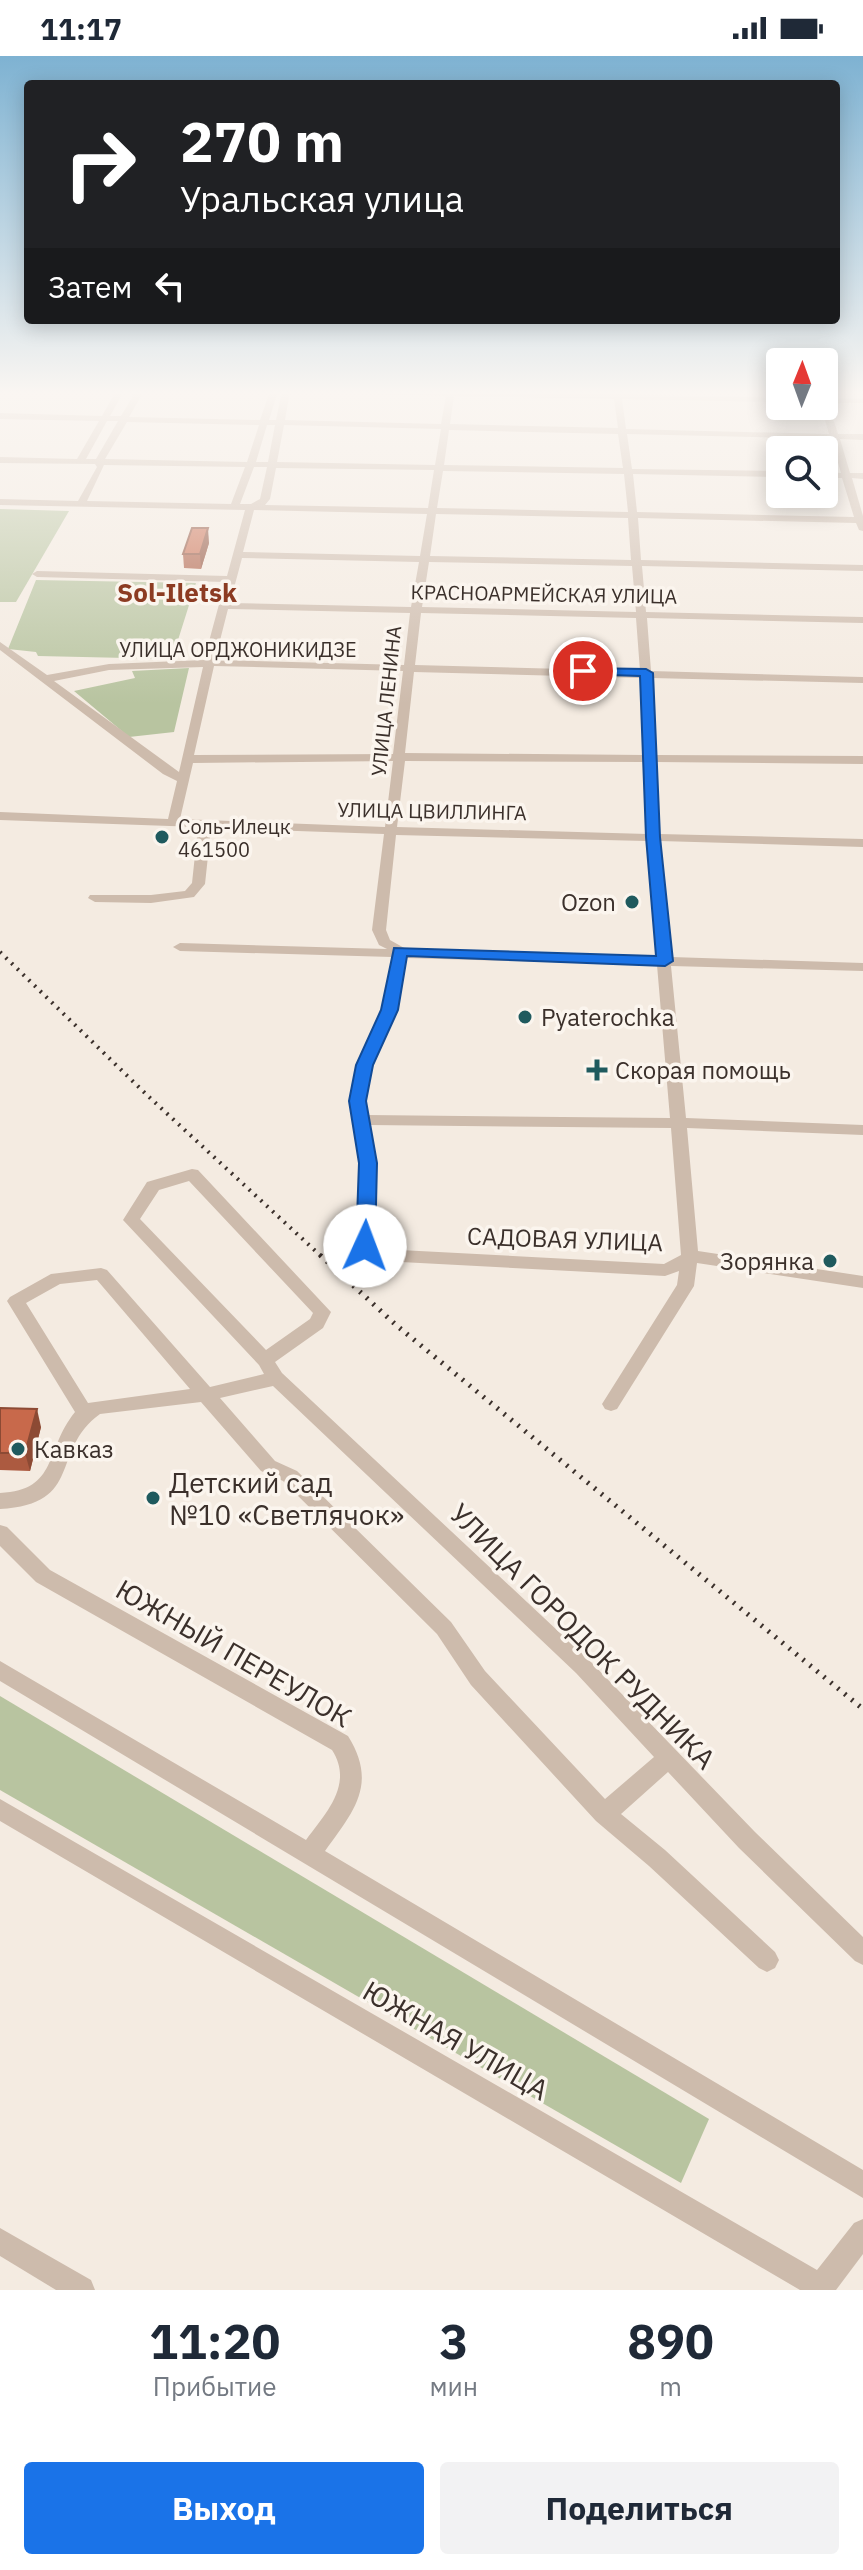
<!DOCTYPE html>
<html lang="ru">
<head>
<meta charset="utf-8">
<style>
  :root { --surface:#fff; --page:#f2f2f3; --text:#1f2937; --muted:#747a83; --accent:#1a73e8 }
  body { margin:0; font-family:"IBM Plex Sans",sans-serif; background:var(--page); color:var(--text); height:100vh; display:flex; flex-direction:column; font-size:30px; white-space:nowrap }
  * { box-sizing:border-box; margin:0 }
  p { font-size:26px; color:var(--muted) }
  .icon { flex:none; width:44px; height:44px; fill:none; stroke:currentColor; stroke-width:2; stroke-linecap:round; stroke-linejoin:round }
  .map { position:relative; height:2234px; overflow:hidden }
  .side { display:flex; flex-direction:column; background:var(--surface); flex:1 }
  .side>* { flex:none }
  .banner { position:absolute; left:24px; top:24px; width:816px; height:244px; border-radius:8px; box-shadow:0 4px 20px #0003; background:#202124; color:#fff; overflow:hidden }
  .needle { width:52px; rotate:1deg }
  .fabs { position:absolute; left:766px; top:292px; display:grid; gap:16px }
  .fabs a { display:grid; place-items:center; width:72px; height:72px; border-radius:8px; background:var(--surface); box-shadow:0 4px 20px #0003; font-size:40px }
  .pin { position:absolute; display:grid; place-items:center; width:68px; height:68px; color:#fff; margin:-34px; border:4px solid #fff; border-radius:50%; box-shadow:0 2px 8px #0007 }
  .me { position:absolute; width:88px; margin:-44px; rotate:2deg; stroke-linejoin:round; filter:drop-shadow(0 0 6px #0008) }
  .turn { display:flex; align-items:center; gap:28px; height:168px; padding:0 24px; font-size:36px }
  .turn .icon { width:104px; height:104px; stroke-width:2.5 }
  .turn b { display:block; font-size:56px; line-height:68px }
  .then { display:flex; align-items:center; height:76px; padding:0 24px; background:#0003; gap:16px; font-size:30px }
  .eta { display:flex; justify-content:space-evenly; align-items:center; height:136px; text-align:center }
  .eta b { font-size:48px; font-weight:800; line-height:56px }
  .button { display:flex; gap:16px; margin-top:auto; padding:16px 24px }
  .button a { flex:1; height:92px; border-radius:8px; background:var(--accent); color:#fff; font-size:32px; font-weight:800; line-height:92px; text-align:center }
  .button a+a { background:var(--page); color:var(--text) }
  .status { display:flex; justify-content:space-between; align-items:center; height:56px; padding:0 40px; background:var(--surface); direction:ltr }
  .status svg { height:22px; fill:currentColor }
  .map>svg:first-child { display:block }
</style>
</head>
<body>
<div class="status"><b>11:17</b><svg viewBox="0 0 49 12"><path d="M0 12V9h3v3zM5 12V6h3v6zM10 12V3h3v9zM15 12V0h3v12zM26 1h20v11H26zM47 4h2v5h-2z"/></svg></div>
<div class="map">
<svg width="863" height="2234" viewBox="0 0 863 2234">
  <rect width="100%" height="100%" fill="#f4ebe1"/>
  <g fill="#b8c4a0">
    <path d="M0,453L69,455L16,546H0Z"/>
    <path d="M36,524L196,527L172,603L38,600L36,596L8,593Z"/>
    <path d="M189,612L174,676L129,681L74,635L135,622L132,615Z"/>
    <path d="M0,1640L709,2063L681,2127L0,1734Z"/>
  </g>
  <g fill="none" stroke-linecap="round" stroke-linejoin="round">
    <g fill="#cdbbac" fill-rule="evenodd">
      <path d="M116,335H124L110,360H121L136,335H144L129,361L260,364L270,335H278L269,364H276L282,335H290L285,364L441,368L446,340L315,337L311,335L613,338V335H621L622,338L780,342V346L622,343L626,373L829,378L821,350H824V342L863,343V347H828L838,378H863V384L840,383L850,417H863V423L852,422L863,460V475L859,474L856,467L638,462L641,504L863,509V515L642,510L646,556L863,561V567L647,562L651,615L863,621V627L652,622L655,699L863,700V708L656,706L659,778L863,783V791L660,785L671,901L863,907V915L671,910L686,1062L863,1069V1079L687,1072L698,1195L863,1220V1232L697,1207L694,1230L617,1353L611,1355L605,1353L602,1348L677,1229L679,1215L665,1220L382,1205C368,1201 360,1197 356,1183L360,1107L349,1045L352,1027L370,977L383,954L392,901L180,895L173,891L180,887L387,893L379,889L372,874L384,778L211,772L205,828L194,841L151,847L95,846L88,842L90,839H151L185,835L192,827L198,771L0,764V756L168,763L177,725L163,718L0,594V586L47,619L109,608L204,604L225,526L37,521L32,518L37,515L227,520L245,454L0,449V443L78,445L97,411L95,408L0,407V401L77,403L99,365L0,363V357L102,360ZM454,340L614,343L618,372L450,368ZM107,365H118L96,403H86ZM127,366L259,369L247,406L105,403ZM267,369H275L268,406H256ZM284,369L441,373L435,409L277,406ZM449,374L618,378L623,412L444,409ZM627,378L831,383L841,417L824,416V422H842L854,461L637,456L633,418L780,421V415L632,413ZM104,409L245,411L231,448L87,445ZM254,411H267L260,443L251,448H240ZM276,412L434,414L428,452L265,449L270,443ZM443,415L624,418L628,456L437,452ZM254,454L427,458L420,500L243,496ZM436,458L628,462L631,504L430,500ZM242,502L419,506L411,551L230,547ZM429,506L632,510L636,556L422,551ZM228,553L410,557L404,609L215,604ZM421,557L636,562L640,615L415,609ZM214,610L403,615L393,698L194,699ZM203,611L179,716L54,625L109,614ZM414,616L641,622L644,699L405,697ZM393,705L385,771L180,763L193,707ZM405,705L644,706L647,778L397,771ZM396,779L647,785L657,901L406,893L390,884L386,874ZM406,902L657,909L670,1062L367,1059L365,1045L368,1027L384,977L397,954ZM369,1069L671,1072L681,1199L664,1208L381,1193L374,1188L372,1183L376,1107Z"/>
      <path d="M192,1113L198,1114L331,1256L323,1272L275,1306L282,1317L590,1605L755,1776L863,1881V1909L855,1905L739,1792L668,1716L621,1758L665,1794L775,1896L779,1904L775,1912L767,1916L759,1912L649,1810L596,1765L471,1629L437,1578L283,1425L261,1415L201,1346L100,1358C49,1395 85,1448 0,1453V1437C59,1434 44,1394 75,1356L7,1245L10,1241L51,1218L101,1212L107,1214L210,1331L264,1318L259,1309L123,1164L147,1126ZM189,1125L313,1257L310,1263L266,1294L140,1163L159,1134ZM97,1224L190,1333L88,1347L26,1247L60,1228ZM273,1330L576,1617L654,1701L605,1743L485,1615L451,1566L297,1415L275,1405L220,1342Z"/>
      <path d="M0,1469L7,1471L50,1514L348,1680C378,1728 354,1755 325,1795L863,2114V2142L0,1625V1605L306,1784C326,1757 354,1728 332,1694L36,1526L0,1490Z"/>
      <path d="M0,1743L817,2214L854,2167L863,2163V2198L836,2234H800L0,1765Z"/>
      <path d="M0,2172L91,2224L95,2234H56L0,2200Z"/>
    </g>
    <path stroke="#3b302b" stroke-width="4" stroke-dasharray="2 6" stroke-linecap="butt" d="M0,896L148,1040L322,1201"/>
    <path stroke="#3b302b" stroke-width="5" stroke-dasharray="2 7" stroke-linecap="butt" d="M320,1199L396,1269L863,1653"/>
  </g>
  <g fill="#ac5a40">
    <path d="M209,487L201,513L184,512L183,498Z"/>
    <path d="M0,1352L41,1371L30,1415L0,1414Z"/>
  </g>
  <g fill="#8c4a34">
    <path d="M208,472L209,487L201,513L200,498Z"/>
    <path d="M37,1353L41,1371L30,1415L25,1397Z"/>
  </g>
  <g fill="#c8694b" stroke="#8c4a34" stroke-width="2">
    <path d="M192,472H208L200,498H183Z"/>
    <path d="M0,1352L37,1353L25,1397H0Z"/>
  </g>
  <linearGradient id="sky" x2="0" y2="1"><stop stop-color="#7eb2d2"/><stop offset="0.52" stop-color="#faf6f2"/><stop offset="1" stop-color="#faf6f2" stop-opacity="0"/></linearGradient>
  <rect width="863" height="648" fill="url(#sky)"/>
  <path fill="#1a73e8" stroke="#114b97" stroke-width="2" d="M583,612L646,613L653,617L660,781L673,905L665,910L407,900L398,954L373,1009L366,1045L377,1107L375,1190L372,1195H359L356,1190L359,1107L349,1045L356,1009L381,954L394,892L656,900L646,781L640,620L579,618V613Z"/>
  <g fill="#1f5a5e" stroke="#fbf5ee" stroke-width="3">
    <circle cx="162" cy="781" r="8"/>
    <circle cx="632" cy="846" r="8"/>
    <circle cx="525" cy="961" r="8"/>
    <path d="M593 1002h8v8h8v8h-8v8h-8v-8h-8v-8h8z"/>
    <circle cx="830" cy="1205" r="8"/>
    <circle cx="18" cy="1393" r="8"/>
    <circle cx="153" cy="1442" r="8"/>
  </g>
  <g text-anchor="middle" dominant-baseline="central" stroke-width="7" stroke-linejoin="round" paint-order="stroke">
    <g font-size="20" fill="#3b302b" stroke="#fbf5ee">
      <text transform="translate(544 538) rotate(1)">КРАСНОАРМЕЙСКАЯ УЛИЦА</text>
      <text x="238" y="593">УЛИЦА ОРДЖОНИКИДЗЕ</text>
      <text transform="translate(386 645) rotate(-84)">УЛИЦА ЛЕНИНА</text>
      <text transform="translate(432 755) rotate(1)">УЛИЦА ЦВИЛЛИНГА</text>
    </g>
    <g font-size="20" fill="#3b302b" stroke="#fbf5ee" text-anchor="start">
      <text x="178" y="770">Соль-Илецк<tspan x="178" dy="23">461500</tspan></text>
    </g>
    <g font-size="24" fill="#3b302b" stroke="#fbf5ee" text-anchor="start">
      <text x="616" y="846" text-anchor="end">Ozon</text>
      <text x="541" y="961">Pyaterochka</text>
      <text x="615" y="1014">Скорая помощь</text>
      <text x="814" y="1205" text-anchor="end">Зорянка</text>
      <text x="34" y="1393">Кавказ</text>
    </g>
    <g font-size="24" fill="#3b302b" stroke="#fbf5ee">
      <text transform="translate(565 1183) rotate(2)">САДОВАЯ УЛИЦА</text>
    </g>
    <g font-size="26" font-weight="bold" fill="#8c3b22" stroke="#fbf5ee">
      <text x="177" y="536">Sol-Iletsk</text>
    </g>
    <g font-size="28" fill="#3b302b" stroke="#fbf5ee" text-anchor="start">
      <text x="169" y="1426">Детский сад<tspan x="169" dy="32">№10 «Светлячок»</tspan></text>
    </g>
    <g font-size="28" fill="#3b302b" stroke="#fbf5ee">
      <text transform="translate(583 1580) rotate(45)">УЛИЦА ГОРОДОК РУДНИКА</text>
      <text transform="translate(234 1597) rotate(30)">ЮЖНЫЙ ПЕРЕУЛОК</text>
      <text transform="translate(456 1984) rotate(30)">ЮЖНАЯ УЛИЦА</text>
    </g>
  </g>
</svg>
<div class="fabs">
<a><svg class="needle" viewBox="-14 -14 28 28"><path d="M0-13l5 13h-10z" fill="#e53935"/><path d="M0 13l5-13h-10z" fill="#747a83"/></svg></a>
<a><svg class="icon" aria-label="search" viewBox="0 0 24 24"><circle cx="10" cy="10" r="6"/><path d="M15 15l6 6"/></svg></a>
</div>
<div class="pin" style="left:583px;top:615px;background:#d93025"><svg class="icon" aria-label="arrive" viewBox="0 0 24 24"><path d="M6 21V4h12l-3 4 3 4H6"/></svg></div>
<svg class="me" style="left:365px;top:1190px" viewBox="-20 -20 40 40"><circle r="19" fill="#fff"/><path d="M0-13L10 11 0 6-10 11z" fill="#1a73e8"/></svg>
<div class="banner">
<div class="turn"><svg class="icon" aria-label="right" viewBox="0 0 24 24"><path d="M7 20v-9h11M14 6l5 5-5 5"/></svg><div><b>270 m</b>Уральская улица</div></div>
<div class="then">Затем<svg class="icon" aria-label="left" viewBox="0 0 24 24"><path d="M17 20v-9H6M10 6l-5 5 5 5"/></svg></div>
</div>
</div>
<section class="side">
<div class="eta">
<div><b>11:20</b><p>Прибытие</p></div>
<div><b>3</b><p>мин</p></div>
<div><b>890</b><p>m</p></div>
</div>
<div class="button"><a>Выход</a><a>Поделиться</a></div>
</section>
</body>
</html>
